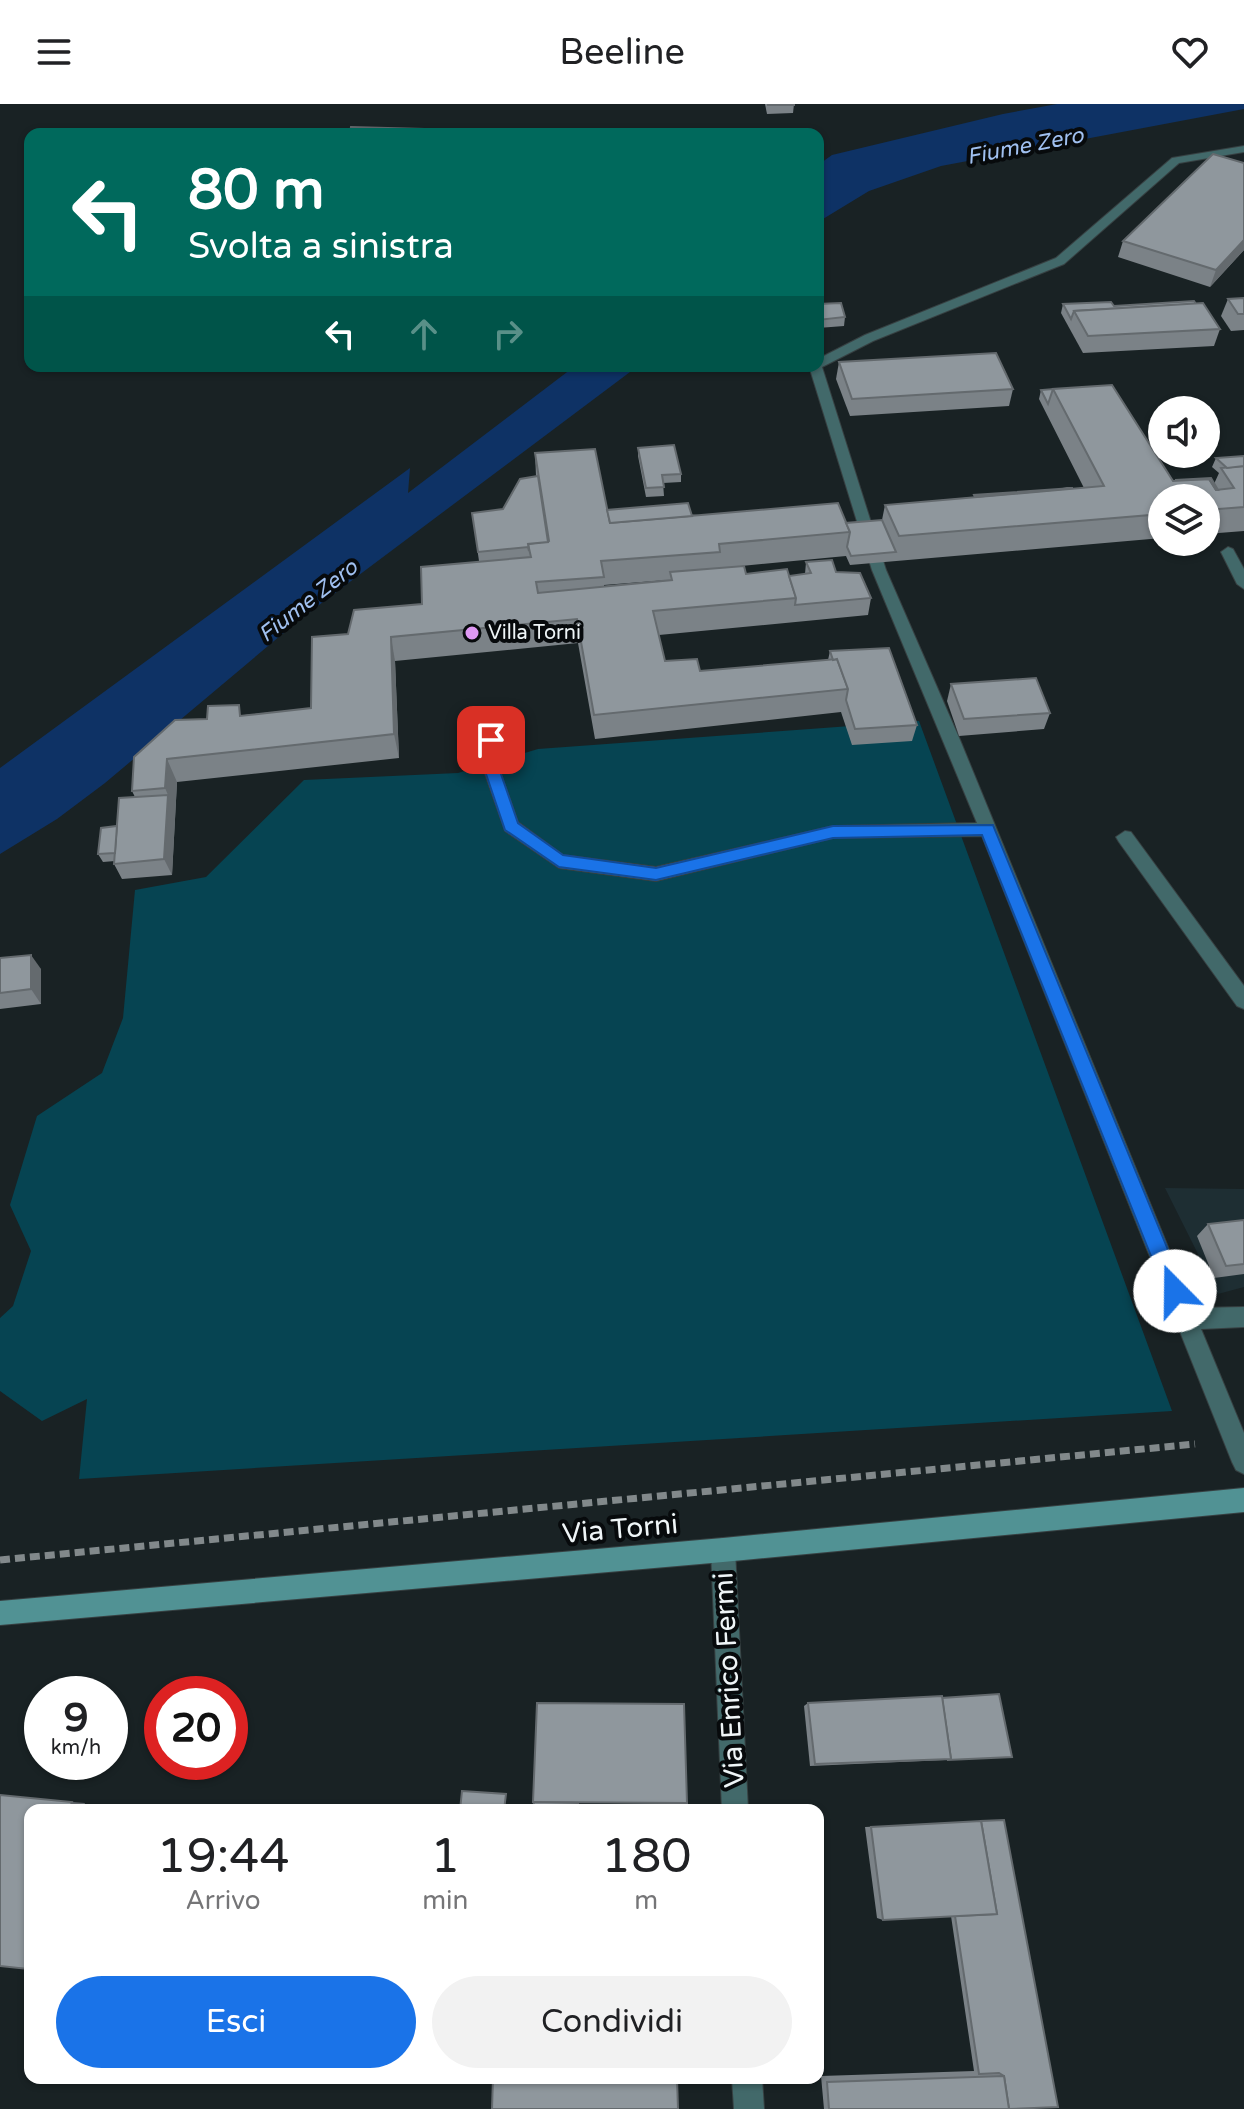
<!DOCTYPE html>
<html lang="it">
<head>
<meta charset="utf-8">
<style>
  :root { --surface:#fff; --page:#f2f2f2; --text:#202124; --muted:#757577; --accent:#1a73e8 }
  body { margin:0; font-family:"Varela Round",sans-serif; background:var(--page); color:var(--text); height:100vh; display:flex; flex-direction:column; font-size:30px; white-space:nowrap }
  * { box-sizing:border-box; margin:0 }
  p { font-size:26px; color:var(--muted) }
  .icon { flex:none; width:44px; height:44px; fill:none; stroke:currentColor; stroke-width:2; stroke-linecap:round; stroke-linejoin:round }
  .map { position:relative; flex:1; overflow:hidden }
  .details { position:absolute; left:24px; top:1700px; width:800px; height:280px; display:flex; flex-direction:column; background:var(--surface); border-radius:16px; box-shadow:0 2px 6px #0004 }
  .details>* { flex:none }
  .banner { position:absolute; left:24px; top:24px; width:800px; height:244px; border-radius:16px; box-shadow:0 2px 6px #0004; background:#00695c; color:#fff; overflow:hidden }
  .controls { position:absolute; left:1148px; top:292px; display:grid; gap:16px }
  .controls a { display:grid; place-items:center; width:72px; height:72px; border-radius:50%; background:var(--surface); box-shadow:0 2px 6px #0004; font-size:40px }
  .speed { position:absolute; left:24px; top:1572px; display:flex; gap:16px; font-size:40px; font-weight:700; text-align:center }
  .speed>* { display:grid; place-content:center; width:104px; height:104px; border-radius:50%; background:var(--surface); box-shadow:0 2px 6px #0004; line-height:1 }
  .speed small { font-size:20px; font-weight:400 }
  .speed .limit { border:12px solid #d22; background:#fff; color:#111 }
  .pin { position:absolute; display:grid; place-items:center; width:68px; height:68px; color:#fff; margin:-34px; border-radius:16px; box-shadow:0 4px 12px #0006 }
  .me { position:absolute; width:88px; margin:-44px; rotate:338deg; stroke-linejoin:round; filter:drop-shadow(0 0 6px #0008) }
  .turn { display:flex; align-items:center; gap:28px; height:168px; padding:0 32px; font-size:36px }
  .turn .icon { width:104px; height:104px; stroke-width:2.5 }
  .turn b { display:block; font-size:56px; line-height:68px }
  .lanes { display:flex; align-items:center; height:76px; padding:0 32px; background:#0003; justify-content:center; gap:40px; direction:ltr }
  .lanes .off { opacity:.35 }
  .eta { display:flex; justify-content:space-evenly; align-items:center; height:136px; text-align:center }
  .eta b { font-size:48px; font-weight:600; line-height:56px }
  .cta { display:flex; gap:16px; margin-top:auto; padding:16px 32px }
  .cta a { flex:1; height:92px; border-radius:48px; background:var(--accent); color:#fff; font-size:32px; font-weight:600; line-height:92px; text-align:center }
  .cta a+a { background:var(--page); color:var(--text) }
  header { display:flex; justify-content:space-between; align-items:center; height:104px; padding:0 32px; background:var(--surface); font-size:36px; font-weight:600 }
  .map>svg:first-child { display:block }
</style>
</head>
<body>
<header><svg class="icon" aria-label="menu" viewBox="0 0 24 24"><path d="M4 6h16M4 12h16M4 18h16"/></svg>Beeline<svg class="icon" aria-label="heart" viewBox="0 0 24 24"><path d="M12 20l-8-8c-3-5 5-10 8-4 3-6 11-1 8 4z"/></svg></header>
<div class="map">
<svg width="1244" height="2005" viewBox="0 0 1244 2005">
  <rect width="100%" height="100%" fill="#192224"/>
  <path fill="#1e2e33" d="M1165,1084L1244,1085V1183L1218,1190Z"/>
  <path fill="#064452" d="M919,617L1172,1307L79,1375L87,1295L42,1317L0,1287V1214L13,1202L31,1147L10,1101L37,1012L102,969L123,914L135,786L206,773L304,676L458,669L538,645Z"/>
  <g fill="#0e3265">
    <path d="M1057,0H1244V5L941,62L869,87L818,118V61L832,51L1003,10Z"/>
    <path d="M575,262H638L299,516L105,679L57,715L0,750V664L410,364L408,389Z"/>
  </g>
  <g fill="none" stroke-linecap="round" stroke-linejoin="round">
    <defs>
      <g id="lane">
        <path d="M1244,42V48L1179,59L1064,160L873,237L822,263L886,466L960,636L1193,1204L1244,1203V1223L1201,1225L1244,1329V1370L1236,1366L1232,1358L982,732L833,734L656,777L559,764L505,727L485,670L483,636L491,630L499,636L501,670L518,718L563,751L656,763L833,722L977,719L872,466L809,262H818V255L865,231L1056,154L1172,54Z"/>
        <path d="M1228,443L1233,445L1244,465V485L1237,480L1221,448Z"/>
        <path d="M1125,727L1131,728L1244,882V905L1237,902L1119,738L1116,733Z"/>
      </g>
      <g id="street">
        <path d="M723,1434L732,1437L735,1446L748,1706H722L711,1446L714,1437Z"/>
        <path d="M732,1974H762L764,2005H734Z"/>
      </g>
      <path id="secondary" d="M1244,1384V1408L723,1458L0,1521V1497L723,1434Z"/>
    </defs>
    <use href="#lane" stroke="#374042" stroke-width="2"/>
    <use href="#street" stroke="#374042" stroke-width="2"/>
    <use href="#secondary" stroke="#374042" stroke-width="2"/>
    <path stroke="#82898b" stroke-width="7" stroke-dasharray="10 5" stroke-linecap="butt" d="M0,1456L1195,1340"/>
    <use href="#lane" fill="#42696a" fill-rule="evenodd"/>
    <use href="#street" fill="#42696a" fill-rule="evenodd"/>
    <use href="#secondary" fill="#519294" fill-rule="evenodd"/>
  </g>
  <g fill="#7b8287" fill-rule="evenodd">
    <path d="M765,0H794L793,9L767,10Z"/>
    <path d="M1244,59V146L1210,183L1118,153L1123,137Z"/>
    <path d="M1244,194V226L1231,227L1221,212L1228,195Z"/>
    <path d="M818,200L845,213L844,222L818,224Z"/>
    <path d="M1063,200L1114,202L1220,225L1214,242L1083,249L1061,209Z"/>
    <path d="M839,258L1013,285L1009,302L850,312L836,275Z"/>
    <path d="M1053,285L1173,377L1214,380L1219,369L1212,363L1216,354L1244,352V427L1206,430V394H1162V434L850,461L846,452L731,463L746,470L789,472L805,470L806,458L836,468L871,494L868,511L659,531L665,557L700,567L828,556L830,547L917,621L912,637L852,641L841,608L595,635L578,539L395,557L399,654L177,678L172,771L122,775L114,760L115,757L103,758L98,750L135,693L132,687L207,615L311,604L348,530L422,500L479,457L472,409L503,405L536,372L535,349L607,406L846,419L882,416L885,401L974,393V391L1084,384L1039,295L1041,286ZM667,476L604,482V481Z"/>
    <path d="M638,344L681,370V378L663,379L664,392L646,393L638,352Z"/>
    <path d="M951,580L1050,609L1044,625L959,632L947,597Z"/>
    <path d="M0,854L41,865V900L0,905Z"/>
    <path d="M1244,1116V1170L1214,1174L1197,1132L1208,1120Z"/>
    <path d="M942,1594L1012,1653L810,1662L804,1602L808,1599Z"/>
    <path d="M534,1698L687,1699L686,1700Z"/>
    <path d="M1004,1716L1022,2005H824L821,1972L974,1967L951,1812L883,1816L877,1814L865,1723Z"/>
  </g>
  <g fill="#646a6e">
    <path d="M1244,136V146L1210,183L1216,166Z"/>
    <path d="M391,533L395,557L399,654L394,630Z"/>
    <path d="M167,655L177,678L172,771L164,755L168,691L165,684Z"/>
    <path d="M31,851L41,865V900L31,885Z"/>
    <path d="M72,1698L85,1699L83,1706H69Z"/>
  </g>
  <g fill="#8f979d" stroke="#646a6e" stroke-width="2">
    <rect x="768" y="0" width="26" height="1"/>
    <path d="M351,23L424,25V30H350Z"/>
    <path d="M1213,50L1244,59V136L1216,166L1123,137Z"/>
    <path d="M1244,194V210H1238L1228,195Z"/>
    <path d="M1194,197L1196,200L1074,207L1071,215L1063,200L1111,198L1114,202Z"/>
    <path d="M841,199L845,213L818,216V200Z"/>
    <path d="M1203,199L1220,225L1088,232L1074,207Z"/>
    <path d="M996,249L1013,285L852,295L839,258Z"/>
    <path d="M1112,281L1173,377L1209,375L1216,386L1234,384L1221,364L1244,362V403L1206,406V394H1162V410L899,432L885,401L1104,382L1053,285Z"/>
    <path d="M1053,285L1048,300L1041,286Z"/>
    <path d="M674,341L681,370L662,371L664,383L646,384L638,344Z"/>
    <path d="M595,345L610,419L838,399L850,428L719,440L720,448L601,457L604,473L536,478L538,489L672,476L670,468L744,462L746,470L787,465L796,494L653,507L665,557L697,555L700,567L837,555L848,585L594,611L577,515L391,533L394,630L167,655L165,684L132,687L134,653L175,616L207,615L208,602L239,601L240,612L311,604L312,533L348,530L354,506L422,500L421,463L531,453L528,440L549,437L535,349Z"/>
    <path d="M1244,352V362L1227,364L1216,354Z"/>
    <path d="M538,372L548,438L528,440L529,447L528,443L478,448L472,409L503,405L520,375Z"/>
    <path d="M1211,374L1218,386H1216L1209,375L1175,376Z"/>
    <path d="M1073,384L975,393L974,391Z"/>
    <path d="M688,399L692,412L610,419L607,406Z"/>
    <path d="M882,416L896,448L851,452L847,443L850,428L846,419Z"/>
    <path d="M832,456L836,468L860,469L871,494L795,501L796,494L789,472L811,469L806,458Z"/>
    <path d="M889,544L917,621L855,625L846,596L848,585L837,555L833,556L830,547Z"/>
    <path d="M1036,574L1050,609L964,615L951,580Z"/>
    <path d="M168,691L164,755L114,760L119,694Z"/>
    <path d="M117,722L115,749L98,750L101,724Z"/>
    <path d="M31,851V885L0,889V854Z"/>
    <path d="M1244,1116V1160L1226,1162L1208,1120Z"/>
    <path d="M999,1590L1012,1653L947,1656L951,1655L942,1594Z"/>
    <path d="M942,1592L951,1655L815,1660L808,1599Z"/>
    <path d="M537,1599L684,1600L687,1699L533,1698Z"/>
    <path d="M462,1687L506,1690L504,1706H460Z"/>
    <path d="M0,1691L72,1698L69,1706H30V1857L28,1865L0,1862Z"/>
    <path d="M534,1698L578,1699V1706H533Z"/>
    <path d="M1004,1716L1058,2003L1009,2005L1004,1972L999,1969L979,1970L955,1812L997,1810L981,1717Z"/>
    <path d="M981,1717L997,1810L883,1816L871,1723Z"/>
    <path d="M1004,1972L1009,2005H829L827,1978Z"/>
    <path d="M493,1974H677L678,2005H492Z"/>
  </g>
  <path fill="#1a73e8" stroke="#114b97" stroke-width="2" d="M491,630L498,636L501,670L518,719L563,751L656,764L833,722L993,721L1185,1187L1182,1193L1175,1196L1168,1193L1165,1187L982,731L833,734L656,776L559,763L505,726L486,670L483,636Z"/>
  <circle fill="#de98f3" stroke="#070a0c" stroke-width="3" cx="472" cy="529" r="8"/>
  <g text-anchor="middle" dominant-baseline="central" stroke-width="8" stroke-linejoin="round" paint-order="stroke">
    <g font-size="20" fill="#eff5f7" stroke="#070a0c" text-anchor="start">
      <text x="488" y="529">Villa Torni</text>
    </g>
    <g font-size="22" font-style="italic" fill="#a0c0f0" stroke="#070a0c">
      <text transform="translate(1025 42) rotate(-11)">Fiume Zero</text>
      <text transform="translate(308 497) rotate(-38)">Fiume Zero</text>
    </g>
    <g font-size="28" fill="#eff5f7" stroke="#070a0c">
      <text transform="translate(620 1425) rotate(-5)">Via Torni</text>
      <text transform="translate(729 1576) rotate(-93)">Via Enrico Fermi</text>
    </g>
  </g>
</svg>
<div class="controls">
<a><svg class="icon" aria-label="sound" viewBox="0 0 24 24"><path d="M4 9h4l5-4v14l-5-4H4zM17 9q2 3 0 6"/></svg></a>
<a><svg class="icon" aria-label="layers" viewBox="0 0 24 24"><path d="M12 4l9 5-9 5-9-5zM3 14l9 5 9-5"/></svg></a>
</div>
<div class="speed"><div>9<small>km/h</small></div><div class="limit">20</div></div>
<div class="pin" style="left:491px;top:636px;background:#d93025"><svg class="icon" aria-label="arrive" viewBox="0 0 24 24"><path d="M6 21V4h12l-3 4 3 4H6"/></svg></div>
<svg class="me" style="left:1175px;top:1187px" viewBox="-20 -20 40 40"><circle r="19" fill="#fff"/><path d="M0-13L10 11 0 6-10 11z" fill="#1a73e8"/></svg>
<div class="banner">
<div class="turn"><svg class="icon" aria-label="left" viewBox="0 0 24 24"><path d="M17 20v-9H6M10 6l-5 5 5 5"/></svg><div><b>80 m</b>Svolta a sinistra</div></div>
<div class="lanes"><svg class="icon" aria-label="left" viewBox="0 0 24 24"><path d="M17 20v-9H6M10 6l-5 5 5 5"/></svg><svg class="icon off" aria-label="ahead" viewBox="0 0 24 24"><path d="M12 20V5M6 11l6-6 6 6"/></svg><svg class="icon off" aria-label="right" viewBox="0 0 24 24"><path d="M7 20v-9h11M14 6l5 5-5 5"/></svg></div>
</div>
<section class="details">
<div class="eta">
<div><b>19:44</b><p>Arrivo</p></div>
<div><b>1</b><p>min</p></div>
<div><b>180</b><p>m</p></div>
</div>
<div class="cta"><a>Esci</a><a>Condividi</a></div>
</section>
</div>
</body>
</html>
